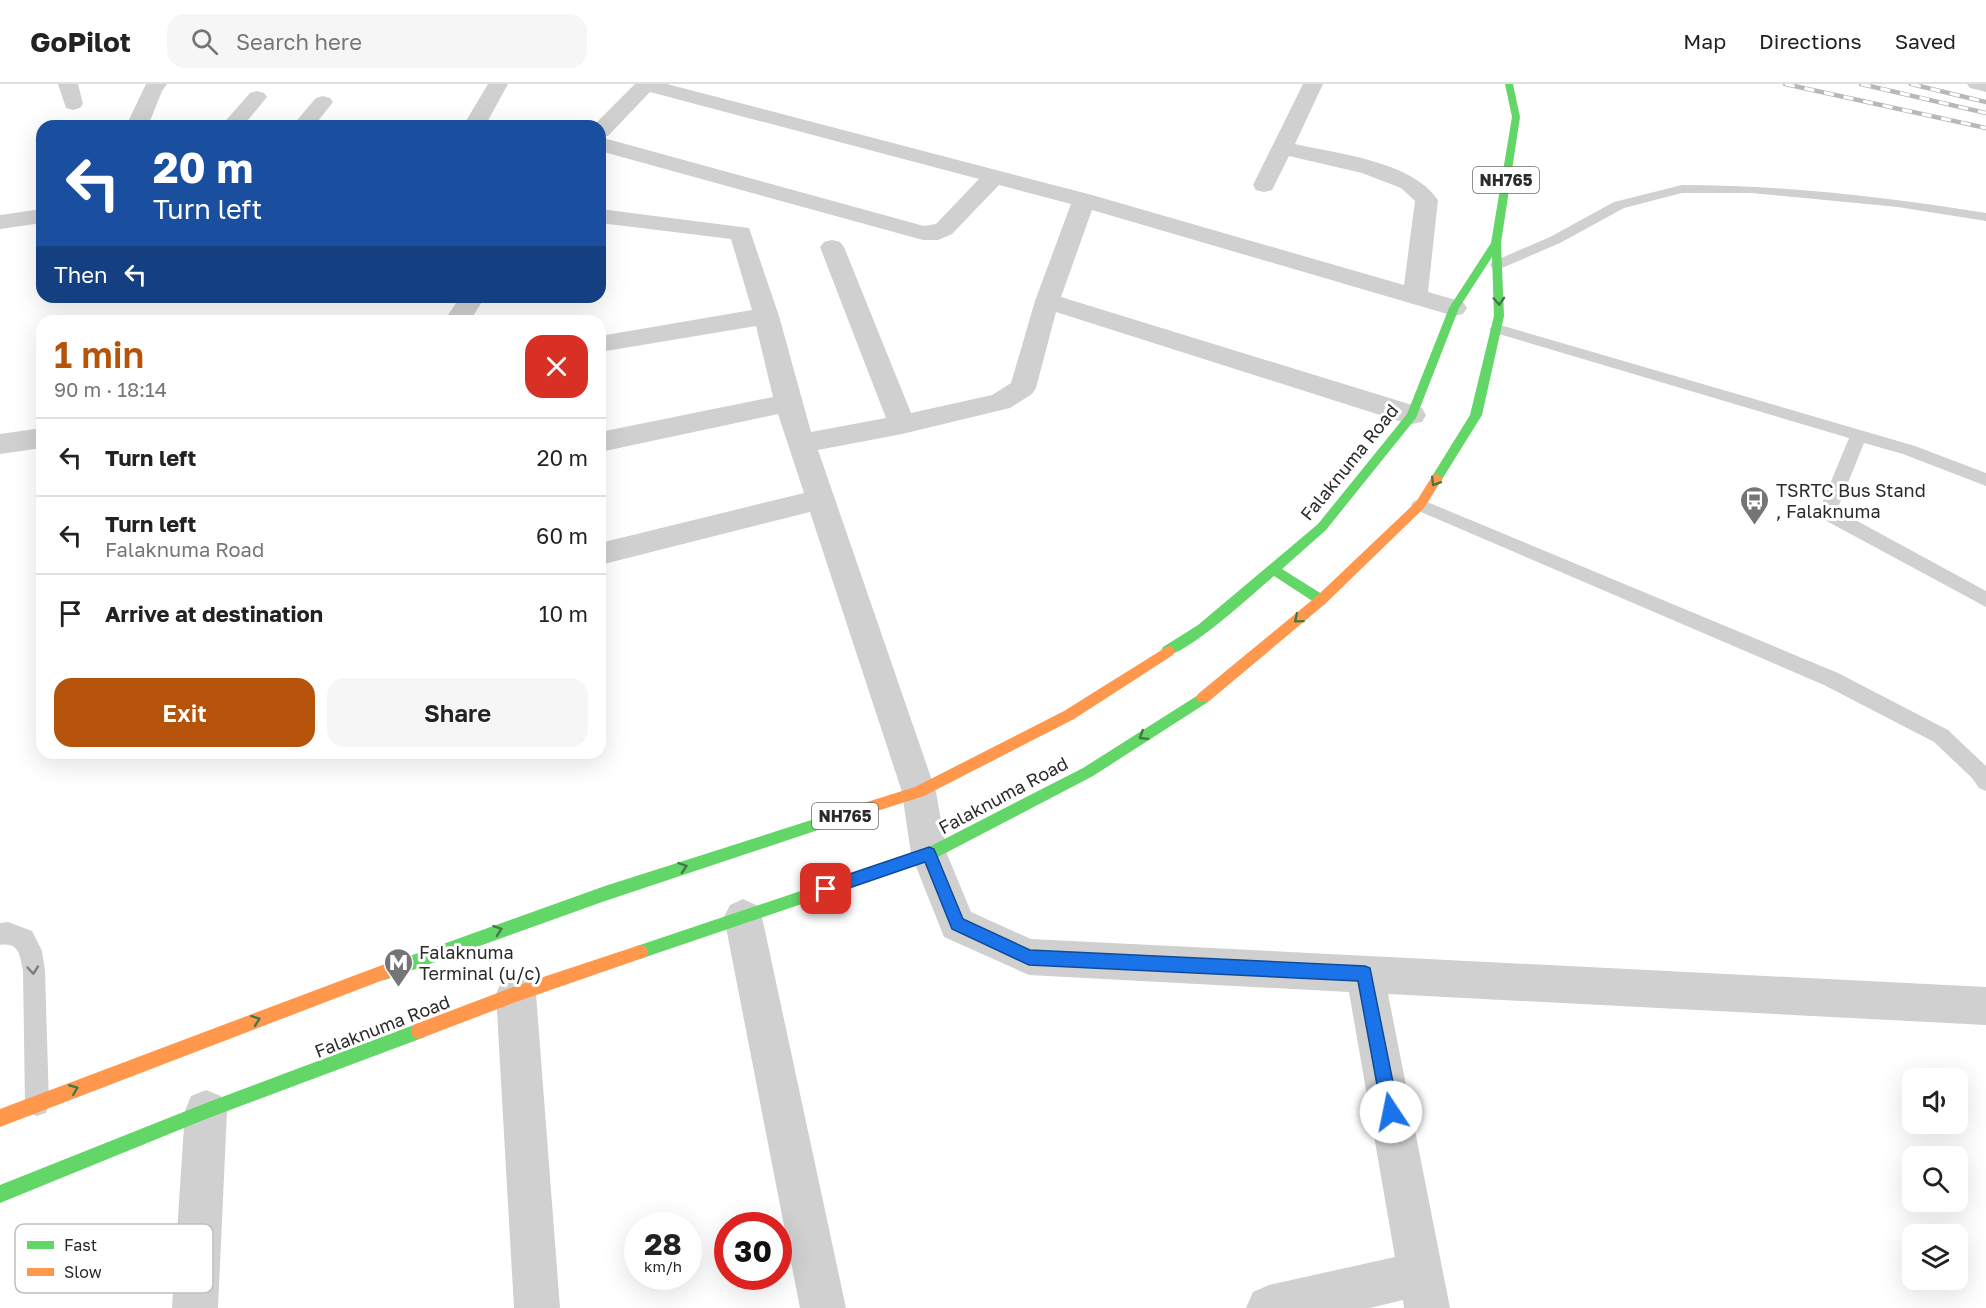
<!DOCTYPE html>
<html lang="en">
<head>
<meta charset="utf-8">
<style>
  :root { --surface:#fff; --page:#f6f6f6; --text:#222; --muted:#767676; --line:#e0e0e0; --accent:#b45309 }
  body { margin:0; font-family:"Golos Text",sans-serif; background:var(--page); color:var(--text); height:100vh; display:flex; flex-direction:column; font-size:22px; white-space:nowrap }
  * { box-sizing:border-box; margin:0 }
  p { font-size:20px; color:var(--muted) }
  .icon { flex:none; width:33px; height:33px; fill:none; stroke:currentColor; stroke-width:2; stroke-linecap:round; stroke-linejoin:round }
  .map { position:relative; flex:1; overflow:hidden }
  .panel { position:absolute; left:36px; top:231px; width:570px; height:444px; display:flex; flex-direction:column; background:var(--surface); border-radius:18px; box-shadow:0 6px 24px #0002 }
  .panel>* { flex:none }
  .top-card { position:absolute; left:36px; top:36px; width:570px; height:183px; border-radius:18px; box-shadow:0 6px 24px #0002; background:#1a4fa0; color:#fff; overflow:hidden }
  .tools { position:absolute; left:1902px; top:984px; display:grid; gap:12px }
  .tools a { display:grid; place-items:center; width:66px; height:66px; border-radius:12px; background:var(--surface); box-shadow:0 6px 24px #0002; font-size:30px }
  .speed { position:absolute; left:624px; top:1128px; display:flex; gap:12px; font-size:30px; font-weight:700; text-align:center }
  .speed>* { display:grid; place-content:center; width:78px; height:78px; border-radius:50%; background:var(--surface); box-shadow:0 6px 24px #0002; line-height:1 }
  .speed small { font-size:15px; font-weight:400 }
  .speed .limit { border:9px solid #d22; background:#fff; color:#111 }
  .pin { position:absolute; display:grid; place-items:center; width:51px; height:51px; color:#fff; margin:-26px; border-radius:12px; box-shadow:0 3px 9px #0006 }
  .me { position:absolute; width:66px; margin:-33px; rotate:349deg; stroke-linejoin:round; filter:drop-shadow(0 0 4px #0008) }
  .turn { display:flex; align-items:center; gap:21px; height:126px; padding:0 18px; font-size:27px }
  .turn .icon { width:78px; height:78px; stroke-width:2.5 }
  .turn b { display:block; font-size:42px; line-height:51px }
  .then { display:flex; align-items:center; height:57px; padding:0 18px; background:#0003; gap:12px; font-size:22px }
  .round { display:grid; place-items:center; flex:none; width:63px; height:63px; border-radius:18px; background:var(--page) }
  .overview { display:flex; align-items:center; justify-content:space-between; height:102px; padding:0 18px }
  h1 { font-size:36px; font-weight:600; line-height:45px; color:var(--accent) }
  .button { display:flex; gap:12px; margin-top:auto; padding:12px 18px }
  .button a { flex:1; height:69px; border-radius:18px; background:var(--accent); color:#fff; font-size:24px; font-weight:600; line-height:69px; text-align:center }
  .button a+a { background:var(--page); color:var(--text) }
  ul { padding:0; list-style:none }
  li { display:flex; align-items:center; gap:18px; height:78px; padding:0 18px; border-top:2px solid var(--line) }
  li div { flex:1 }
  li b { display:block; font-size:22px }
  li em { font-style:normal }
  header { display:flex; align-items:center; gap:36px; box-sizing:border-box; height:84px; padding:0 30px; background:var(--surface); border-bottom:2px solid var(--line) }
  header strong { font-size:28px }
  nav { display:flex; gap:33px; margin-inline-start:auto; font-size:21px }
  .search { width:420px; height:54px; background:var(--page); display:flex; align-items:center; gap:15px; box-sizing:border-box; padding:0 21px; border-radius:18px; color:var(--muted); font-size:22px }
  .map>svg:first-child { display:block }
</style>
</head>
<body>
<header>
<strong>GoPilot</strong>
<div class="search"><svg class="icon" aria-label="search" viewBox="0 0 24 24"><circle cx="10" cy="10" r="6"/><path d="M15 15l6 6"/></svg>Search here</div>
<nav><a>Map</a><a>Directions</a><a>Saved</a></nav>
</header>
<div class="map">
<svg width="1986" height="1224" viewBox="0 0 1986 1224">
  <rect width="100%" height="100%" fill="#fff"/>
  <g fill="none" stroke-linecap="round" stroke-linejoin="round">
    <g fill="#d0d0d0" fill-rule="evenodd">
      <path d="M1682,101C1784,101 1885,113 1986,129V137L1898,123L1751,109H1682L1624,124L1560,159L1502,184H1492L1490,181L1492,178L1550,153L1614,118Z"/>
      <path d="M1497,240L1915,362L1986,389V402L1903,370L1864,359L1837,426L1986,507V523L1821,434L1818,429L1849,354L1492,248L1489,245Z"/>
      <path d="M1420,415L1838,589L1948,646L1986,682V707L1979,704L1972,694L1934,658L1824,601L1414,425L1411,421L1414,417Z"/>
      <path d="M8,838L32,847L42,867L45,887L49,1020L46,1029L37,1032L28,1029L25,1020L23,887C20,871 19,858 0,861V839Z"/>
    </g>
    <g fill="#d0d0d0" fill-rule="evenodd">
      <path d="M58,0H78L83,20L80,24L73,26L66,24Z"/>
      <path d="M146,0H167L162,7L148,42H126Z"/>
      <path d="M488,0H508L485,42H463Z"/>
      <path d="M635,0H667L1092,111L1404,201L1415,117L1401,104L1362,89L1289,72L1272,106L1264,108L1256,106L1253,101L1303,0H1323L1295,60C1338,70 1412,77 1438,116L1428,208L1463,218L1467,224L1463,230L1454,232L1092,126L1061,213L1422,324L1426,331L1422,338L1412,340L1402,338L1056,228L1036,304L1032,310L1010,324L902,350L818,366L936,708L947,770L971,828L1031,855L1986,903V941L1388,910L1450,1224H1404L1403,1216L1370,1224H1246L1253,1208L1269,1201L1395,1173L1349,908L1029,891L944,853L911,770L902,708L810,428L600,481V459L804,409L778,330L600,368V348L773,313L756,242L600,268V252L752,226L731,155L600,139V125L749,144L779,232L811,348L886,334L820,163L824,158L832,156L840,158L844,163L911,329L992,311L1011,299L1035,217L1071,120L999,101L952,150L938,156H923L600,67V53L924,142L936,140L979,95L650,8L608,52L600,53V42H593Z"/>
      <path d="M1967,0H1986V8L1970,4Z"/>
      <path d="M257,7L264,9L267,13L243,42H221L250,9Z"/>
      <path d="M323,12L330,14L333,18L314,42H292L316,14Z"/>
      <path d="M42,125V139L0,145V131Z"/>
      <path d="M460,213H485L470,237H444Z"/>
      <path d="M42,344V364L0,370V350Z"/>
      <path d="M743,815L756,821L762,833L846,1224H800L724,833L730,821Z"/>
      <path d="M516,891L530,896L536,910L560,1224H514L496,910L502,896Z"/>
      <path d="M206,1006L221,1012L227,1027L218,1224H172L185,1027L191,1012Z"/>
    </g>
    <g fill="#63d668" fill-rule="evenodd">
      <path d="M1505,0H1513L1520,33L1501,159L1504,232L1482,331L1441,397H1433L1431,394L1470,331L1494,232L1492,173L1459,224L1416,334L1326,446L1282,485L1325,512L1327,516L1325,520H1317L1274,492C1257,506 1181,577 1163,571L1161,567L1163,563L1198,541L1318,440L1407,330L1449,224L1491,159L1512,33Z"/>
      <path d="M1203,608L1208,610L1210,614L1208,618L1093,692L934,775L640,875L634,873L632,868L634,863L640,861L925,765L1083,684Z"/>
      <path d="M827,731L832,732L834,737L832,742L827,743L605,817L385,896L379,893L377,888L379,883L605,802Z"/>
      <path d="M419,939L425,941L427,947L425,953L206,1035L0,1119V1101L206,1019Z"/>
    </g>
    <g fill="#ff974d" fill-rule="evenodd">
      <path d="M1437,390L1443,394L1424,424L1325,520L1208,618H1198L1196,614L1198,610L1317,512L1416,418L1433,391Z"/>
      <path d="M1168,562L1173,563L1175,567L1173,571L1074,635L924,712L827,743L822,742L820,737L822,732L915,703L1064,627Z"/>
      <path d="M640,861L646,863L648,868L646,873L640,875L516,918L419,955L413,953L411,947L413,941L516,902Z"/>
      <path d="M385,880L391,883L393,888L391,893L0,1043V1025Z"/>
    </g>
    <defs>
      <g id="rail">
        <path d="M1785,0L1986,44"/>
        <path d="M1861,0L1986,29"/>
        <path d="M1911,0L1986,18"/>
      </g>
    </defs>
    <use href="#rail" stroke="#b8b8b8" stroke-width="4.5"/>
    <use href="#rail" stroke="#fff" stroke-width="3" stroke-dasharray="10" stroke-linecap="butt"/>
  </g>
  <defs><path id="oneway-chevron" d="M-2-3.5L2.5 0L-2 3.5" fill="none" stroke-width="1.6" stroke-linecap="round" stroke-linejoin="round" transform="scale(1.5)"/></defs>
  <g stroke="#447846">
    <use href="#oneway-chevron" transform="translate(1499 217) rotate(87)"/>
    <use href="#oneway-chevron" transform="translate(1435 398) rotate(122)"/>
    <use href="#oneway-chevron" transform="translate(1298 535) rotate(140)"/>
    <use href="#oneway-chevron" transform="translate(1143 652) rotate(148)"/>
    <use href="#oneway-chevron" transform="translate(683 783) rotate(-19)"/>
    <use href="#oneway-chevron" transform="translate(498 846) rotate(-19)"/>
    <use href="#oneway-chevron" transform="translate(256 936) rotate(-20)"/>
    <use href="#oneway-chevron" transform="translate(74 1005) rotate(-22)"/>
  </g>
  <use stroke="#7e7e7e" href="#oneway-chevron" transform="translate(33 886) rotate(85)"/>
  <path fill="#1a73e8" stroke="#114b97" stroke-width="1.5" d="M929,763L934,765L963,835L1030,866L1365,882L1370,884L1399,1028L1397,1034L1391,1037L1385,1034L1382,1028L1358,897L1029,881L952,845L925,778L826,812L820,810L818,805L820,800L826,798Z"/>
  <defs>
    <symbol id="bus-pin" viewBox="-11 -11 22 30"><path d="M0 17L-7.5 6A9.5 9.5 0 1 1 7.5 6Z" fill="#757575" stroke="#fff"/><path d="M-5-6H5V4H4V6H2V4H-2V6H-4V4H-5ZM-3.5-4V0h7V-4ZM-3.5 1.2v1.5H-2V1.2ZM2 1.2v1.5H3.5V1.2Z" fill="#fff"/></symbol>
    <symbol id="metro-pin" viewBox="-11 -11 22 30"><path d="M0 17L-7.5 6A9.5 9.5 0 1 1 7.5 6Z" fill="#757575" stroke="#fff"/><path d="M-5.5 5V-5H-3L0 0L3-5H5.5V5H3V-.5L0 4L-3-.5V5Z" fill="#fff"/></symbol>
  </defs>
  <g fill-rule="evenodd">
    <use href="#bus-pin" x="1738" y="400" width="33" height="45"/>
    <use href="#metro-pin" x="382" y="862" width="33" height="45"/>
  </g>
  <g text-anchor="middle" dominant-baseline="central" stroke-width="6" stroke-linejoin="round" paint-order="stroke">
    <g fill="#fff" stroke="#6b6b6b" stroke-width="1.5">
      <rect x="1473" y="83" width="66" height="26" rx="4.5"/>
      <rect x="812" y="719" width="66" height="26" rx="4.5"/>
    </g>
    <g font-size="16" font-weight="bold" fill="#2b2b2b">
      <text x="1506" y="96">NH765</text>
      <text x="845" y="732">NH765</text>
    </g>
    <g font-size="18" fill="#2b2b2b" stroke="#fff">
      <text transform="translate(1349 378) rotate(-51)">Falaknuma Road</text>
      <text transform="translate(1003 711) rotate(-28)">Falaknuma Road</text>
      <text transform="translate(382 942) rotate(-21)">Falaknuma Road</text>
    </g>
    <g font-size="18" fill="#2b2b2b" stroke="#fff" text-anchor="start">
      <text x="1776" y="406">TSRTC Bus Stand<tspan x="1776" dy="21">, Falaknuma</tspan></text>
      <text x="419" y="868">Falaknuma<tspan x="419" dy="21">Terminal (u/c)</tspan></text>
    </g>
  </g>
  <rect x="15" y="1140" width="198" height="69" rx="9" fill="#fff" stroke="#bfbfbf" stroke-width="1.5"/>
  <rect x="27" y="1157" width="27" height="8" fill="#63d668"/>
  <rect x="27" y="1184" width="27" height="8" fill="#ff974d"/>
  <g font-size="16" fill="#2b2b2b">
    <text x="64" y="1167">Fast</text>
    <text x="64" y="1194">Slow</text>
  </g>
</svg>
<div class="tools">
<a><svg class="icon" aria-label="sound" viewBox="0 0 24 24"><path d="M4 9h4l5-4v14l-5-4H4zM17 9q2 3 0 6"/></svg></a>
<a><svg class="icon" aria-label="search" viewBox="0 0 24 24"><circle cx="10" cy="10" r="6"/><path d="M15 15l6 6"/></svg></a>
<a><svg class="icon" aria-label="layers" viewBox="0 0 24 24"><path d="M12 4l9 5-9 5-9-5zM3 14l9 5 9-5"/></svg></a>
</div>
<div class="speed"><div>28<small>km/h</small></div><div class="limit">30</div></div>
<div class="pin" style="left:826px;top:805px;background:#d93025"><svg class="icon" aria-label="arrive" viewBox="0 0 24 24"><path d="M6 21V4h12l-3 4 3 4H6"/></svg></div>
<svg class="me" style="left:1391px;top:1028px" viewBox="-20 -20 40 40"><circle r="19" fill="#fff"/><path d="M0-13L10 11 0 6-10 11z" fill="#1a73e8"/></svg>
<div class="top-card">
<div class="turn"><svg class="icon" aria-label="left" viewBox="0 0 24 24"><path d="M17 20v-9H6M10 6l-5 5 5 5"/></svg><div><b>20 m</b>Turn left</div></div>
<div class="then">Then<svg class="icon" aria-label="left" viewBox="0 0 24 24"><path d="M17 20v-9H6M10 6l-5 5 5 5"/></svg></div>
</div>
<section class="panel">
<div class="overview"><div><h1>1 min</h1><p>90 m · 18:14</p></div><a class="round" style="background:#d93025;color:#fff"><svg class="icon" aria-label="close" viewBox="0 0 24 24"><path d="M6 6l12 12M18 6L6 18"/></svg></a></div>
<ul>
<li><svg class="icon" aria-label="left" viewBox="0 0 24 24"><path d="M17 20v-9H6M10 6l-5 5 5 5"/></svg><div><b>Turn left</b></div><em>20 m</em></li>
<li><svg class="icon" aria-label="left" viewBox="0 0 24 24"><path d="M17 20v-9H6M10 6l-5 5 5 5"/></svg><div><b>Turn left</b><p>Falaknuma Road</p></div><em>60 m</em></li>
<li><svg class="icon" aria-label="arrive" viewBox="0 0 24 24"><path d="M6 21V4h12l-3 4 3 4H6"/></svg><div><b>Arrive at destination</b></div><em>10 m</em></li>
</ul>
<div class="button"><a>Exit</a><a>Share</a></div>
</section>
</div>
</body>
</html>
